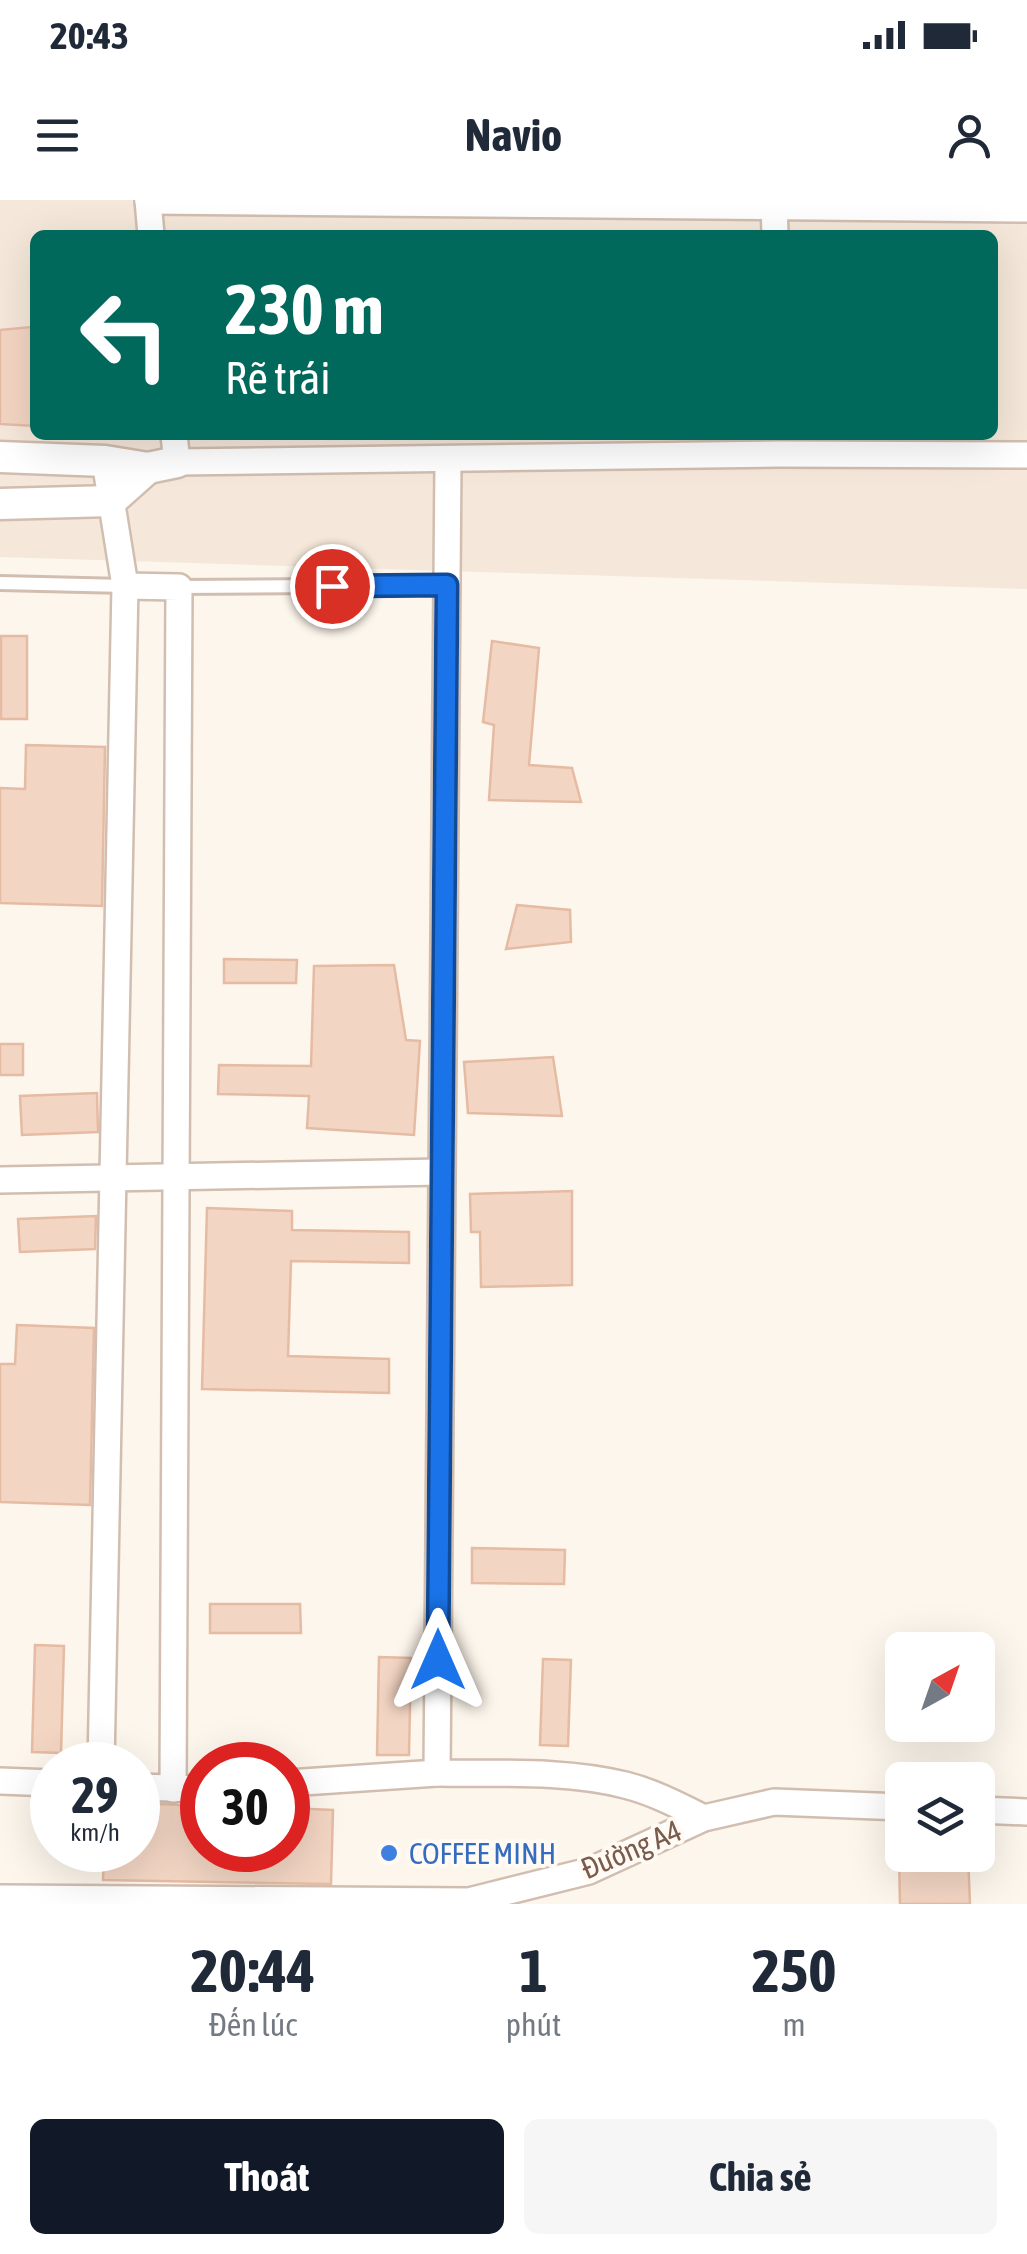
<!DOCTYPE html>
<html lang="vi">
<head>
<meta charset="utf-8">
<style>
  :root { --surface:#fff; --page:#f6f6f7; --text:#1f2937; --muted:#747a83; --accent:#111827 }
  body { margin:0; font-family:"Asap Condensed",sans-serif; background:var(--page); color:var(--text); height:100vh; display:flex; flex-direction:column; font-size:38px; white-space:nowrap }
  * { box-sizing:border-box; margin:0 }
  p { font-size:32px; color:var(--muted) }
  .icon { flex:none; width:55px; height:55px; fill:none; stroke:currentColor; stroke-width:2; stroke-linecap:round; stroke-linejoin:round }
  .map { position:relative; height:1704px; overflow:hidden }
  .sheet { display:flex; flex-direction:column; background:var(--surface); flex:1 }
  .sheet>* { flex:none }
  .guide { position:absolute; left:30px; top:30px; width:968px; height:210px; border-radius:15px; box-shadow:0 10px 40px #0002; background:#00695c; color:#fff; overflow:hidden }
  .needle { width:65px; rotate:40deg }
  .fabs { position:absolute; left:885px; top:1432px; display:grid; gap:20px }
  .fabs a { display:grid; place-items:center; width:110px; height:110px; border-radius:15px; background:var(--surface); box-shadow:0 10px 40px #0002; font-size:50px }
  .speed { position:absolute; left:30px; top:1542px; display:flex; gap:20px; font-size:50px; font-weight:700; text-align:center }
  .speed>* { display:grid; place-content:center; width:130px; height:130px; border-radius:50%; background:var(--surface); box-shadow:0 10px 40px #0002; line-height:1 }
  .speed small { font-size:25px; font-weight:400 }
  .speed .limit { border:15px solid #d22; background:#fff; color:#111 }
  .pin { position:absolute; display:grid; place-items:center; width:85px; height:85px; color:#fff; margin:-42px; border:5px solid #fff; border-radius:50%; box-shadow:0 2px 10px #0007 }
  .me { position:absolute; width:110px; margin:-55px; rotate:0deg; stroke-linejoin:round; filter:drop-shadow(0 0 8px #0008) }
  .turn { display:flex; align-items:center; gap:35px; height:210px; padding:0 30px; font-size:45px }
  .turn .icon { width:130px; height:130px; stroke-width:2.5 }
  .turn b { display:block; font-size:70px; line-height:85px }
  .eta { display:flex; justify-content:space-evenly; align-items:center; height:170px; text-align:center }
  .eta b { font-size:60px; font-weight:700; line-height:70px }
  .primary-button { display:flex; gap:20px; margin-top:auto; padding:20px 30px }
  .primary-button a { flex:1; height:115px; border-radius:15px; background:var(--accent); color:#fff; font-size:40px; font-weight:700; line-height:115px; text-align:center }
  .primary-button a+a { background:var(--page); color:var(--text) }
  .status { display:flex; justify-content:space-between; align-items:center; height:70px; padding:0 50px; background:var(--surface); direction:ltr }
  .status svg { height:28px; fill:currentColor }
  header { display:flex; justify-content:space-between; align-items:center; height:130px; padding:0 30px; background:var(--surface); font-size:45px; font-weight:700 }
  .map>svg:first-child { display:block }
</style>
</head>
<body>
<div class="status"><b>20:43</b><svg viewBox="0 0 49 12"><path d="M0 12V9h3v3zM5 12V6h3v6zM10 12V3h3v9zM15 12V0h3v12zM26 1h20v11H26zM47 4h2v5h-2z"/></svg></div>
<header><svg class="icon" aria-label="menu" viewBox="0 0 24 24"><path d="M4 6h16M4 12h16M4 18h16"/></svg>Navio<svg class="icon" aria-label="person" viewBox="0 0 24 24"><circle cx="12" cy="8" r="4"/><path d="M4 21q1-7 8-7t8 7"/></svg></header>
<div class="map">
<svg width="1027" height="1704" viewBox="0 0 1027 1704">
  <rect width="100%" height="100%" fill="#fdf6ec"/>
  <path fill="#f5e8da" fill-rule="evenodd" d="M0,0H1027V389L0,357ZM35,35H992V235H35Z"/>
  <g fill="#f3d5c3" stroke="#e6bba3" stroke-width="2.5">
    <path d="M31,127L35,226L0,224V130Z"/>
    <rect x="1" y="436" width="26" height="83"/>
    <path d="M492,441L539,448L529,565L572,568L581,602L489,600L494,525L483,522Z"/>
    <path d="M26,545L105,547L102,706L0,703V588L25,589Z"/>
    <path d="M517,705L570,710L571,742L506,749Z"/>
    <path d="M224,759L297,760L296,783H224Z"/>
    <path d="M394,765L406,840L420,841L414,935L307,928L309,896L218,894L219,865L311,866L314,766Z"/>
    <rect x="0" y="844" width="23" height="31"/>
    <path d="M553,857L562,916L468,913L464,862Z"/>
    <path d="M97,893L98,932L22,935L20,896Z"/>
    <path d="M572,991V1085L481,1087L480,1032H471L470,994Z"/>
    <path d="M207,1008L292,1011V1030L409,1032V1063L291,1061L288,1156L389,1159V1193L202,1189Z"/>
    <path d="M96,1016L95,1049L20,1052L18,1019Z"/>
    <path d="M17,1125L94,1128L90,1305L0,1302V1164H15Z"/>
    <path d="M472,1348L565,1350L564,1384L472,1383Z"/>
    <path d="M210,1404H300L301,1433H210Z"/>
    <path d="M35,1445L64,1446L61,1553L32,1552Z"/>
    <path d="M379,1457L411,1458L409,1555H377Z"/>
    <path d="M543,1459L571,1460L568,1546L540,1545Z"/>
    <path d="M138,1603L202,1606V1650H288V1608L333,1610L331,1684L103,1680L104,1650H138Z"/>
    <path d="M899,1655H968L970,1704H900Z"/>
  </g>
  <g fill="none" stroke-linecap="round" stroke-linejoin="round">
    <defs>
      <g id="service">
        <path d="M0,383L125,386"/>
        <path d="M179,387L447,385"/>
      </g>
      <g id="minor">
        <path d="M148,0L151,35"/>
        <path d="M774,0L775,35"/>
        <path d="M148,1L1027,9"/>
        <path d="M174,235L177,262L780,254L1027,255"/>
        <path d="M125,386L179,387L173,1589"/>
        <path d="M0,980L442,972"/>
        <path d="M101,1565L125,386L105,261"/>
        <path d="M437,1573C499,1574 565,1570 625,1585C653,1592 678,1605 704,1618"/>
        <path d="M0,1581L52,1583"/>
        <path d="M288,1583L437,1573L448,261"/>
        <path d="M138,1587L202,1589"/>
        <path d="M978,1610L1027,1612"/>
        <path d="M0,1698L469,1701L589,1671L704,1618L774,1602L902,1607"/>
      </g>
      <g id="tertiary">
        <path d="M0,257L105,261L148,268L177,262"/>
        <path d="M0,304L111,301L148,268"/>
      </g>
    </defs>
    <use href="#service" stroke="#d1beb0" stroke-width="18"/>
    <use href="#minor" stroke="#d1beb0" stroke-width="30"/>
    <use href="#tertiary" stroke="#d1beb0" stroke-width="35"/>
    <use href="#service" stroke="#fff" stroke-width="12"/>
    <use href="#minor" stroke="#fff" stroke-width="25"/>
    <use href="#tertiary" stroke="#fff" stroke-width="30"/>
  </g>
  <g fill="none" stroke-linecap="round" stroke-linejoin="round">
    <defs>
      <path id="route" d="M332,386L447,385L438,1460"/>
    </defs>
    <use href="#route" stroke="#114b97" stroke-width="25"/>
    <use href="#route" stroke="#1a73e8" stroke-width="18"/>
  </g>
  <circle fill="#3f7fe0" stroke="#fffaf3" stroke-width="4" cx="389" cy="1653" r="10"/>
  <g text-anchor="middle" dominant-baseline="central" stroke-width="8" stroke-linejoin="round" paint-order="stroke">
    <g font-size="30" fill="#7a5c4d" stroke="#fffaf3">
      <text transform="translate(631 1649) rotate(-23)">Đường A4</text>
    </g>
    <g font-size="30" fill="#366cbe" stroke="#fffaf3" text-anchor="start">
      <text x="409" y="1653">COFFEE MINH</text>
    </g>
  </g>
</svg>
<div class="fabs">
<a><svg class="needle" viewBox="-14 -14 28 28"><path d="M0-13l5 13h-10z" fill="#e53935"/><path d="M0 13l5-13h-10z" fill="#747a83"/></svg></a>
<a><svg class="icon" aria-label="layers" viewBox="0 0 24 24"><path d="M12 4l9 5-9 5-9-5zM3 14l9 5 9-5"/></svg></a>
</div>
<div class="speed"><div>29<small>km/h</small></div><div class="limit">30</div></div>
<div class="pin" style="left:332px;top:386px;background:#d93025"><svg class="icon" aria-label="arrive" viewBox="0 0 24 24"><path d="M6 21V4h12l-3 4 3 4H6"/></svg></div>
<svg class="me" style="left:438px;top:1460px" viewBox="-20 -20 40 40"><path d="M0-17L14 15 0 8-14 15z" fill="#1a73e8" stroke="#fff" stroke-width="4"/></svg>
<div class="guide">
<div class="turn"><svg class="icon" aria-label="left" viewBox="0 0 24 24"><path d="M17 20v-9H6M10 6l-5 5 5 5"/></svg><div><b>230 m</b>Rẽ trái</div></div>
</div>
</div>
<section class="sheet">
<div class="eta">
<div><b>20:44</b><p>Đến lúc</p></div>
<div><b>1</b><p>phút</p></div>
<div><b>250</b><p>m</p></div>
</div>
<div class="primary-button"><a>Thoát</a><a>Chia sẻ</a></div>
</section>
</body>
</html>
